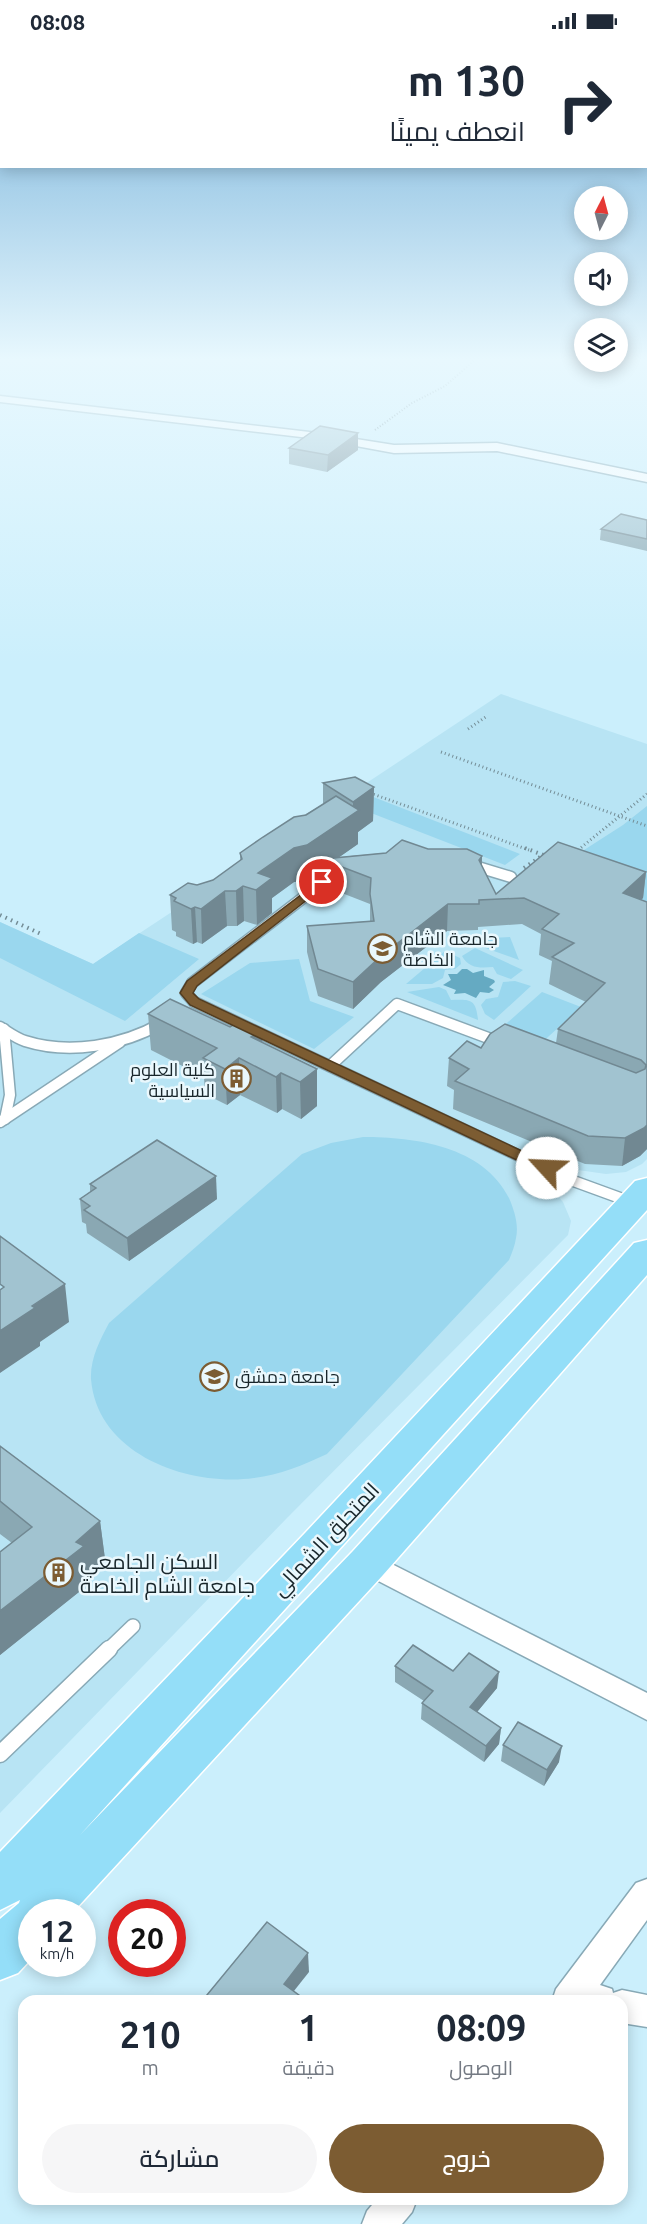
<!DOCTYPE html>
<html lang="ar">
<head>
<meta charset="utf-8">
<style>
  :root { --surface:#fff; --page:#f6f6f7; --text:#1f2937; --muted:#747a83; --accent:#7c5c32 }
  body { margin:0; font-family:Ubuntu,Cairo,sans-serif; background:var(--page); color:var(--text); direction:rtl; height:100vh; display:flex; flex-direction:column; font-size:22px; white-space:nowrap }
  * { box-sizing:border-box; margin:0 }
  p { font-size:20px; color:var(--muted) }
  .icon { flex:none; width:33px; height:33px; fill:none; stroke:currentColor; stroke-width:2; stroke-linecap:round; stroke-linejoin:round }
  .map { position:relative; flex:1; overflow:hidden; direction:ltr }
  .panel { position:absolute; left:18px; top:1953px; width:610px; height:210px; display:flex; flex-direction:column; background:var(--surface); border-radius:18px; box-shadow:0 3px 15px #0003; direction:rtl }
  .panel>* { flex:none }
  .banner { position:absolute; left:0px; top:0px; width:648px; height:126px; box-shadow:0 3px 15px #0003; direction:rtl; background:#fff; color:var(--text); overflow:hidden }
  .needle { width:39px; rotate:6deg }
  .buttons { position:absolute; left:574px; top:144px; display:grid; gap:12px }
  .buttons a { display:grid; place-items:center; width:54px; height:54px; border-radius:50%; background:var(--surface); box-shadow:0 3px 15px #0003; font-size:30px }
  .speed { position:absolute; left:18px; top:1857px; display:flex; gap:12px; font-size:30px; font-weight:700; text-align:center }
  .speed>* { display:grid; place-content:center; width:78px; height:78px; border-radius:50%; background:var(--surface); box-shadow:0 3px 15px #0003; line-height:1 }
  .speed small { font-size:15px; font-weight:400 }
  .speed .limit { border:9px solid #d22; background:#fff; color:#111 }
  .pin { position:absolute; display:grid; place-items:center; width:51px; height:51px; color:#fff; margin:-26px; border:3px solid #fff; border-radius:50%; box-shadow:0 2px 6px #0007 }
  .me { position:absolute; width:66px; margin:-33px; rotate:295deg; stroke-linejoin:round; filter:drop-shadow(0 0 4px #0008) }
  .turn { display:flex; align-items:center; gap:21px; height:126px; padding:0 24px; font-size:27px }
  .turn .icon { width:78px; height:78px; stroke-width:2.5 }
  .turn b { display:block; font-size:42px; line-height:51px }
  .eta { display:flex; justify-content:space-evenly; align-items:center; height:102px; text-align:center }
  .eta b { font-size:36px; font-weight:600; line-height:42px }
  .button { display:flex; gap:12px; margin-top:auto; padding:12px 24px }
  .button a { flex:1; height:69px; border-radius:36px; background:var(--accent); color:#fff; font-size:24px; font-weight:600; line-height:69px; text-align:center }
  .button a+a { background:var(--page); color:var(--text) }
  .status { display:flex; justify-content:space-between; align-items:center; height:42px; padding:0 30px; background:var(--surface); direction:ltr }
  .status svg { height:16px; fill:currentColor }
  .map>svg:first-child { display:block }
</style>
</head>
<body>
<div class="status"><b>08:08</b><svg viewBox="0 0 49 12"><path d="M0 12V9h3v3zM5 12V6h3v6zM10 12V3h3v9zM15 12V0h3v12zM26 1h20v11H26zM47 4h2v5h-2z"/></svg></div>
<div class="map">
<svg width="647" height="2182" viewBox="0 0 647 2182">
  <rect width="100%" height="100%" fill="#cbeffc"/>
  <path fill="#b8e4f4" d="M501,652L647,702V1117L642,1122L626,1130L606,1132L578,1128L554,1150L563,1160L571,1179L568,1193L287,1476L0,1771V880L93,922Z"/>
  <g fill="#9ad7ee">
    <path d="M363,751L520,812L505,823L348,762Z"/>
    <path d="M647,764V888L556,826L623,783Z"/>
    <path d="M0,880L93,922L139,891L199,917L125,979L0,916Z"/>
    <path d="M510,895L519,918L474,902L473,897Z"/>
    <path d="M475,906L523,928L511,937L497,932L493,925C481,926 469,927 462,914Z"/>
    <path d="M445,909L460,916L461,922L455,927L445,928L443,936L432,942H406Z"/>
    <path d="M299,917L310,959L354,975L314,1007L201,952L250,921Z"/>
    <path d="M515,939L531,944L494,978L485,972L481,963L486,957L498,955L503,940Z"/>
    <path d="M439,945L446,948L451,958C471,957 476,957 478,978L407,950Z"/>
    <path d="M542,950L581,965L537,1005L498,989Z"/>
    <path d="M363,1095C415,1095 483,1104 509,1156C514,1168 519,1182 516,1196C515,1203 512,1211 509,1218L327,1412C303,1423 280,1433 254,1436C189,1445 97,1413 91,1337C90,1317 100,1298 109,1281L302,1112L331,1101Z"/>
  </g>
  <path fill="#65aac2" d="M462,927H467L473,931L484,928V934L494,938L495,940L489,945L494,948L489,951L480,950L476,956L465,951L454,952L456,948L443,943L451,938L448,932H457Z"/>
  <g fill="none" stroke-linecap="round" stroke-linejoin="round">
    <defs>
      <g id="service-far2">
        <path d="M468,822L511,835"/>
        <path d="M338,829L192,941L186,951L194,960L568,1137L631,1160"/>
        <path d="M0,985C8,990 16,996 25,999C69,1013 122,1004 162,981"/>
        <path d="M4,987L10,1053L5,1077"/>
        <path d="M330,1024L397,962L499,1000"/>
        <path d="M0,1080L120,1000"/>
      </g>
      <g id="service-far1">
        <path d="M627,1158L632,1160"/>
        <path d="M107,1609L133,1584"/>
      </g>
      <path id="service" d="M0,1712L109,1607"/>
      <g id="minor">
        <path d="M0,354L318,391L394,403L497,401L647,432V440L497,409L394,411L318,397L0,360Z"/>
        <path d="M368,1510L647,1651V1678L359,1529L355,1521L359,1513Z"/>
        <path d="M647,1837V1878L600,1943L612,1947L613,1951L622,1948L647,1953V1985L622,1981V1959H552L556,1947L636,1841Z"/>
        <path d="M377,2157H417L412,2170L402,2182H362L367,2169Z"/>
      </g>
      <path id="trunk" d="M647,1136V1168L80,1793L353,1509L634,1201L647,1198V1233L383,1533L73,1870H32V1916L18,1931L0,1938V1877L19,1861L20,1858L0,1868V1810L306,1490L635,1139Z"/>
    </defs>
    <use href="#service-far2" stroke="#88a9b6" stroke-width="13"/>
    <use href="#service-far1" stroke="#88a9b6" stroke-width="16"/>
    <use href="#service" stroke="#88a9b6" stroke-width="19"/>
    <use href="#minor" stroke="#88a9b6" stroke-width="3"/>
    <use href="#trunk" stroke="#fff" stroke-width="3"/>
    <path stroke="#748d96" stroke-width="2" stroke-dasharray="1 2" stroke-linecap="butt" d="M375,388L412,361L445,344L477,316"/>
    <g stroke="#748d96" stroke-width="3" stroke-dasharray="1 3" stroke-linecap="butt">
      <path d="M468,687L487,674"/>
      <path d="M441,710L647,784"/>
      <path d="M370,751L529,808"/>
      <path d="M578,808L647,752"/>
    </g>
    <g stroke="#748d96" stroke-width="4" stroke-dasharray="1.5 4.5" stroke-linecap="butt">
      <path d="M525,806L546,814"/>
      <path d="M575,810L579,806"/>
      <path d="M524,826L543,813"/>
      <path d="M0,873L41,892"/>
    </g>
    <use href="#service-far2" stroke="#fff" stroke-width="10"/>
    <use href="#service-far1" stroke="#fff" stroke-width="13"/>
    <use href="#service" stroke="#fff" stroke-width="16"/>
    <use href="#minor" fill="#fff" fill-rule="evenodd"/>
    <use href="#trunk" fill="#94def8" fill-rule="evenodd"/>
  </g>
  <g fill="#8aa8b3">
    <path d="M358,391V408L327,430L289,422V406Z"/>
    <path d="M647,478V509L600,498L601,487Z"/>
    <path d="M323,741L374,745L373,779L358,790V802L339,815L428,807L482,814V825L496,852L646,830L643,856L641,858L647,860V1107L640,1114L622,1124L585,1122L453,1067L454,1048L447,1044L449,1016L481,1006L556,1001L558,987L586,960L549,942L552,919L539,913L541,892L522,882L478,885V888L447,889L381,940L353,967L318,954L307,910V884L370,879V862L329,846V823L308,838L294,840L272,856V871L257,883L244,879L237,884H227L202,902L197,900L193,902L176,894V890L172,888L170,853L213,838L240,819V811L323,762Z"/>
    <path d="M148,972L230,985L317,1027V1064L301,1077L282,1067L277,1071L240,1053L227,1063L205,1052L204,1035L151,1008Z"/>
    <path d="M90,1142L217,1157L129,1219L87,1191L86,1182L82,1180L80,1157L90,1150Z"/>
    <path d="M0,1404L100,1479L105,1517L88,1532L89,1542L0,1613V1510L12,1501L0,1492Z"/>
    <path d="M395,1624L453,1629L497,1646L477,1670L501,1686L499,1702L484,1720L421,1677L422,1661L424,1659L395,1640Z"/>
    <path d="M503,1703L559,1720L544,1744L501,1719Z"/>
  </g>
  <g fill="#718892">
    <path d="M358,391V408L327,430L328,413Z"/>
    <path d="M374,745L373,779L358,790V802L331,821L329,820V823L308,838L294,840L272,856V871L257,883L256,848L258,831L294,806L353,772V760Z"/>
    <path d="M482,814L481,840L479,818Z"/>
    <path d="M646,830L643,856L620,877L623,851Z"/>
    <path d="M243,844L244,879L237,884L236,849Z"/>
    <path d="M225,849L227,884L202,902L201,867Z"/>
    <path d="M448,862L447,889L381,940L353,967V940L381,914Z"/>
    <path d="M195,865L197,900L193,902L191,867Z"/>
    <path d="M262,988L263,1024L251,995Z"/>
    <path d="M239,1016L240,1053L227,1063L225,1027Z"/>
    <path d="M317,1027V1064L301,1077L300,1040Z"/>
    <path d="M281,1031L282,1067L277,1071L276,1035Z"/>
    <path d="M647,1083V1107L640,1114L622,1124L625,1096Z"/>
    <path d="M216,1134L217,1157L129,1219L127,1196Z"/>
    <path d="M65,1242L69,1280L40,1300V1304L0,1331V1289L32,1264Z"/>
    <path d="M100,1479L105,1517L88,1532L89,1542L0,1613V1569L76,1500Z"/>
    <path d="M499,1630L497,1646L468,1681L470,1665Z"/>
    <path d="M501,1686L499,1702L484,1720L486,1704Z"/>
    <path d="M562,1704L559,1720L544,1744L547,1728Z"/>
    <path d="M308,1911L309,1930L286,1959L284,1942Z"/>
  </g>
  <g fill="#a1c3d0" stroke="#718892" stroke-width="1.5">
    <path d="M320,384L358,391L328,413L289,406Z"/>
    <path d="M621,472L647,478V497L601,487Z"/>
    <path d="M355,735L374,745L353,760L323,741Z"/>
    <path d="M336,754L359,768L307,803L294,806L258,831L272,836L256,848L243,844L236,849H225L201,867L195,865L191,867L174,859L176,856L170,853L188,841L197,843L213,838L242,817L240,811L263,795L294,775L306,773Z"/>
    <path d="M402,798L428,807H467L482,814L479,818L496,852L558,800L646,830L623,851L647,860V1083L644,1086L625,1096L588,1094L455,1039L469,1027L449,1016L467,999L481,1006L490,992L505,982L636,1031L645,1027L646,1023L641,1018L558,987L605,941L552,915L574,901L542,887L559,872L524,856L479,858V862H448L381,914L353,940L318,927L307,884L374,879L370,852L371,836L329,820L334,816L386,811Z"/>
    <path d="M170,957L230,985L241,978L262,988L251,995L317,1027L300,1040L281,1031L276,1035L239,1016L225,1027L203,1016L217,1006L148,972Z"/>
    <path d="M157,1098L216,1134L127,1196L84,1168L90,1164L80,1157L96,1146L90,1142Z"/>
    <path d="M0,1194L65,1242L32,1264L35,1266L0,1289V1248L4,1245L0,1242Z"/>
    <path d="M0,1404L100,1479L76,1500L84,1504L0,1569V1510L32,1485L0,1459Z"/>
    <path d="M413,1603L453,1629L469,1611L499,1630L470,1665L501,1686L486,1704L422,1661L433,1649L395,1624Z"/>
    <path d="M518,1680L562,1704L547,1728L503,1703Z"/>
    <path d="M267,1880L308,1911L284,1942L307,1959H202Z"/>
  </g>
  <linearGradient id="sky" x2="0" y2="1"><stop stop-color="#73b0d9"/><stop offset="0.51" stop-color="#e8f8fe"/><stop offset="1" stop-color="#e8f8fe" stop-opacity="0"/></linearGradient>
  <rect width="647" height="622" fill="url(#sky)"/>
  <path fill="#7c5c32" stroke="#513c20" stroke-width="1.5" d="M322,837L328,840L326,843L197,944L193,951L199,957L552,1123L554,1126L552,1130H542L190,963L180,951L187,939Z"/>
  <defs>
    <symbol id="university-ring" viewBox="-11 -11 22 22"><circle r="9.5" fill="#eaf8fd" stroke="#7c5c32" stroke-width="1.5"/><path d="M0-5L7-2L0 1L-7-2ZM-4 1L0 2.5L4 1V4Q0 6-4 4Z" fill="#7c5c32"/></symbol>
    <symbol id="building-ring" viewBox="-11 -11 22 22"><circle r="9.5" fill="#eaf8fd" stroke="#7c5c32" stroke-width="1.5"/><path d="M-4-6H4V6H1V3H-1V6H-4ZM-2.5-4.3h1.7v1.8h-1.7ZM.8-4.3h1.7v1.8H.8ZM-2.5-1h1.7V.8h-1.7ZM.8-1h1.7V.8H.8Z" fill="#7c5c32"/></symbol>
  </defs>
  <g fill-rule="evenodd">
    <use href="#university-ring" x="366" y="890" width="33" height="33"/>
    <use href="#building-ring" x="220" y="1020" width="33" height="33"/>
    <use href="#university-ring" x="198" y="1318" width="33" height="33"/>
    <use href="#building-ring" x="42" y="1514" width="33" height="33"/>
  </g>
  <g text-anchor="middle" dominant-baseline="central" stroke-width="5" stroke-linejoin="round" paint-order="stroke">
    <g font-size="18" fill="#18262b" stroke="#eaf8fd" text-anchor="start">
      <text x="403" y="896">جامعة الشام<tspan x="403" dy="21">الخاصة</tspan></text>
      <text x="215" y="1027" text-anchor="end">كلية العلوم<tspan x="215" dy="21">السياسية</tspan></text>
      <text x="235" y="1334">جامعة دمشق</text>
    </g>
    <g font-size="21" fill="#18262b" stroke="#eaf8fd">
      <text transform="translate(325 1497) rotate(-47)">المتحلق الشمالي</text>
    </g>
    <g font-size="21" fill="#18262b" stroke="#eaf8fd" text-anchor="start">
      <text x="80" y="1519">السكن الجامعي<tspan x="80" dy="24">جامعة الشام الخاصة</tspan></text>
    </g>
  </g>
</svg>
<div class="buttons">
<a><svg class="needle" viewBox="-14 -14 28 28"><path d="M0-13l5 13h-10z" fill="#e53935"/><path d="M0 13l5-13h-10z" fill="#747a83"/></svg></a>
<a><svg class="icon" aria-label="sound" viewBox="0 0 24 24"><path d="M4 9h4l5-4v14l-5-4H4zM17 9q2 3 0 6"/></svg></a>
<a><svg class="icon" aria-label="layers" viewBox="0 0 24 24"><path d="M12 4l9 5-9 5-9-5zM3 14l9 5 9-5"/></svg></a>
</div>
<div class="speed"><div>12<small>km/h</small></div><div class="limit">20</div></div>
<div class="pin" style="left:322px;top:840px;background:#d93025"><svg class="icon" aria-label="arrive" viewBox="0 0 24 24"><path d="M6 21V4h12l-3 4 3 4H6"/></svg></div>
<svg class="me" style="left:547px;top:1126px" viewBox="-20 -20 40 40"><circle r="19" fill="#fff"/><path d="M0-13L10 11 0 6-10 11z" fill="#7c5c32"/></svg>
<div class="banner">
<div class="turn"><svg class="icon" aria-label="right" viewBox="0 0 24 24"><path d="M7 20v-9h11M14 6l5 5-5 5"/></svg><div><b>130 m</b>انعطف يمينًا</div></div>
</div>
<section class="panel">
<div class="eta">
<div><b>08:09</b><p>الوصول</p></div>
<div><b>1</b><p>دقيقة</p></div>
<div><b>210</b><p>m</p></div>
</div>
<div class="button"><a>خروج</a><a>مشاركة</a></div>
</section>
</div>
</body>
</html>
